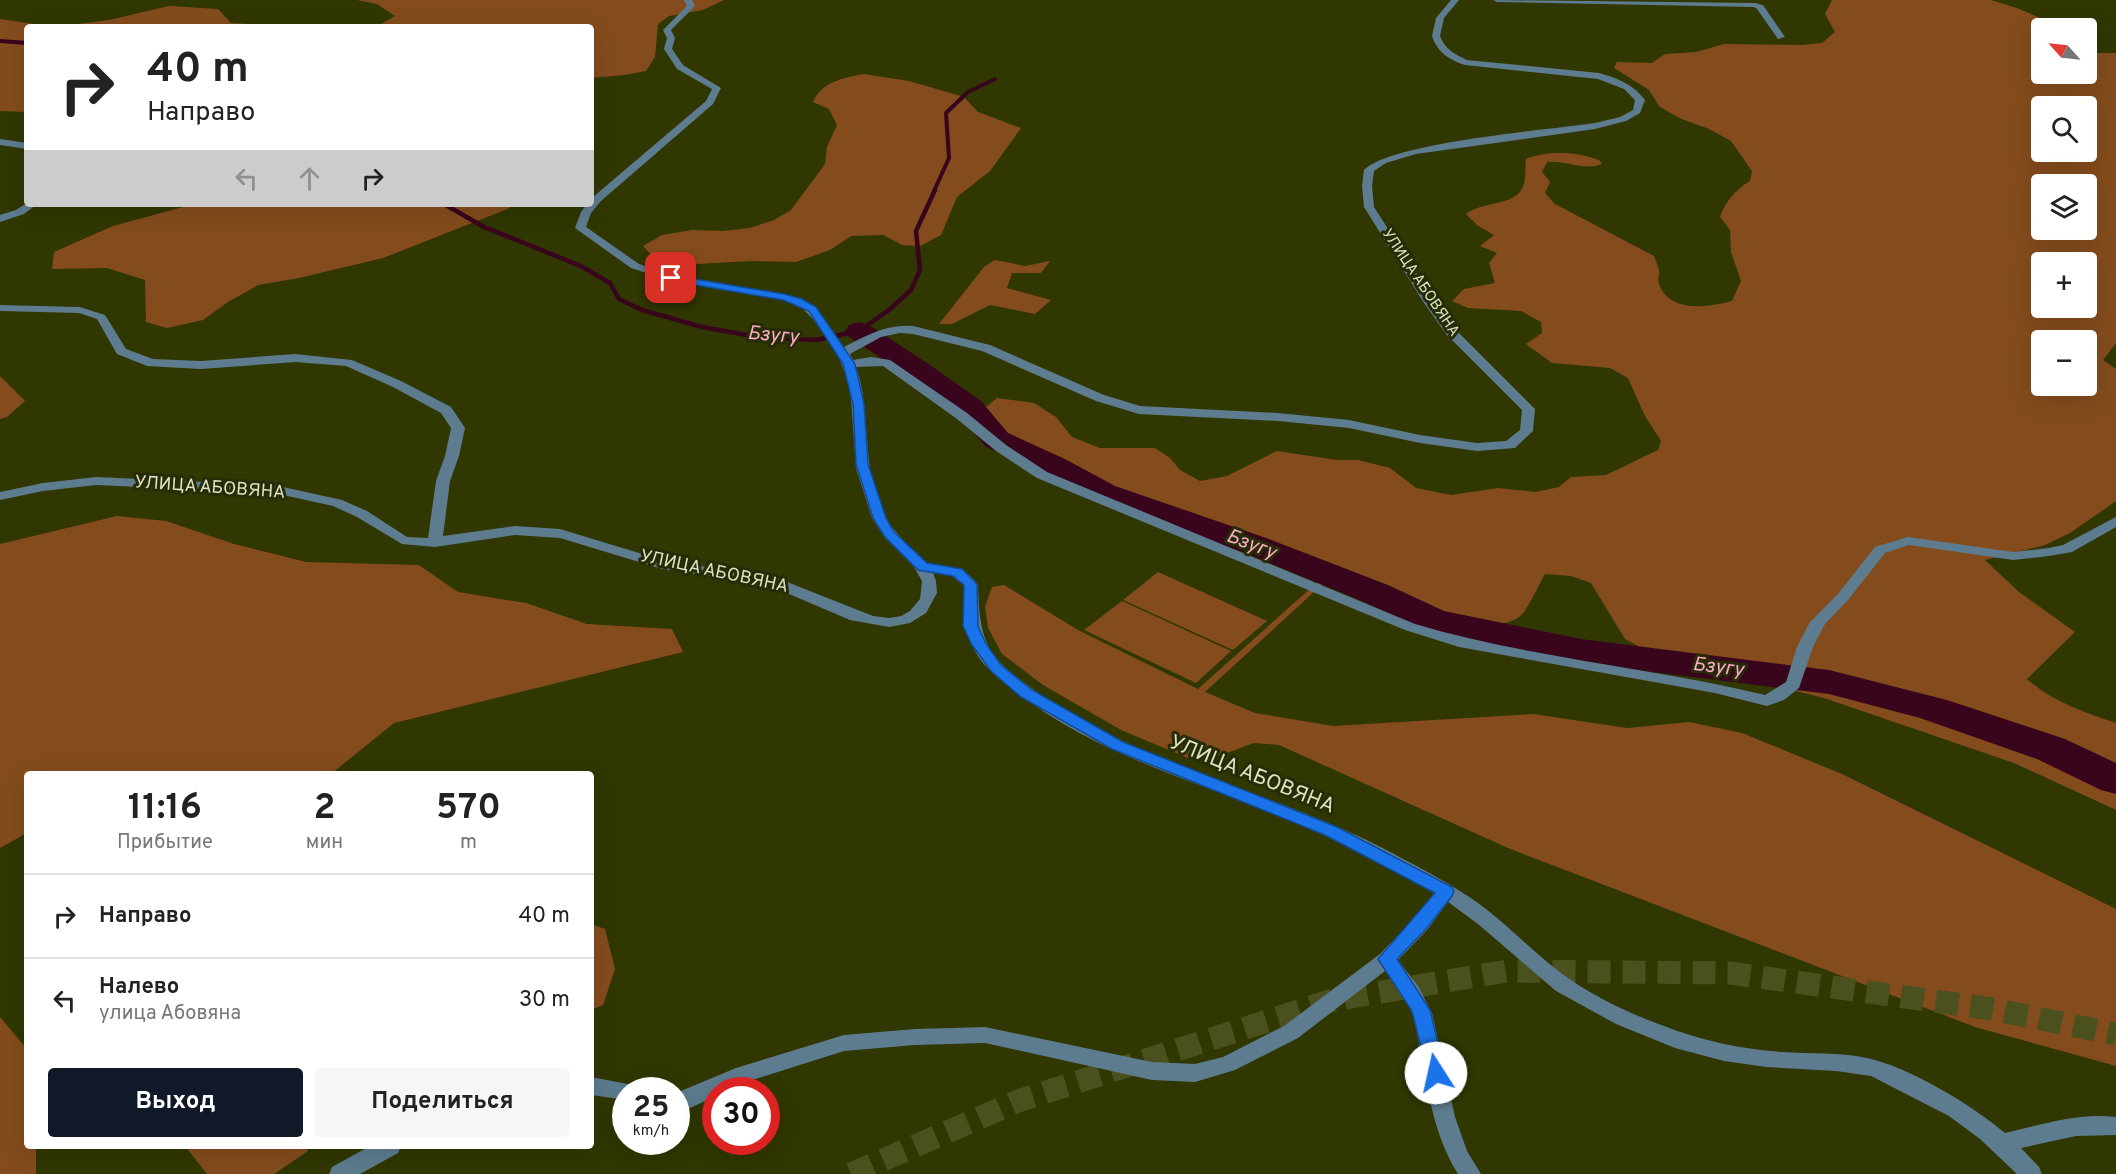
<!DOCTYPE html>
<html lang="ru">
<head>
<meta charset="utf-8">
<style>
  :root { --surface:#fff; --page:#f6f6f6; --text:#222; --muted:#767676; --line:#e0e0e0; --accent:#111827 }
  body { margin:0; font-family:Overpass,sans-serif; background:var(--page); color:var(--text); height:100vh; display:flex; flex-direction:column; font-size:22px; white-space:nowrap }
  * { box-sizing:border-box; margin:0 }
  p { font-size:20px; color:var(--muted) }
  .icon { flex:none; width:33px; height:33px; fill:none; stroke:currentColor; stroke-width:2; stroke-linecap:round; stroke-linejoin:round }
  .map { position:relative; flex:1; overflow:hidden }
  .side { position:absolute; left:24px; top:771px; width:570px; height:378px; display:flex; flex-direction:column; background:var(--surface); border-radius:6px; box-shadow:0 6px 24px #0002 }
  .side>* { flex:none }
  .banner { position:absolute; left:24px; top:24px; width:570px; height:183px; border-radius:6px; box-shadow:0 6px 24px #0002; background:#fff; color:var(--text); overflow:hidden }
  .needle { width:39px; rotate:297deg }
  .tools { position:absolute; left:2031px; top:18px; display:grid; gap:12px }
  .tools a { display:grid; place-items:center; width:66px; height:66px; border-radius:6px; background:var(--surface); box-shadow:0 6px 24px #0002; font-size:30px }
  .speed { position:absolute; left:612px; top:1077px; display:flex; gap:12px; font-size:30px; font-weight:700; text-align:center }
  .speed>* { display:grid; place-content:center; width:78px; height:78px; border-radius:50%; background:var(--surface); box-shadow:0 6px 24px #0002; line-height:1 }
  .speed small { font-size:15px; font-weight:400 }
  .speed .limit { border:9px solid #d22; background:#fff; color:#111 }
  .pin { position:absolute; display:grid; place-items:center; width:51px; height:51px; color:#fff; margin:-26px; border-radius:12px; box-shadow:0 3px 9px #0006 }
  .me { position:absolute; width:66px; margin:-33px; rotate:350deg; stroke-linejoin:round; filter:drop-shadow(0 0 4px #0008) }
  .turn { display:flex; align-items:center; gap:21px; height:126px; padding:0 24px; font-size:27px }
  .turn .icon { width:78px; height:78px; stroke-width:2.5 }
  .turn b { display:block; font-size:42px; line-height:51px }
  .lanes { display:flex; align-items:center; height:57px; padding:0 24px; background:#0003; justify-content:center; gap:30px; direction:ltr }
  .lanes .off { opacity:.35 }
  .eta { display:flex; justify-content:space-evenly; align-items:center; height:102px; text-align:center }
  .eta b { font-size:36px; font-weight:700; line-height:42px }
  .button { display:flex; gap:12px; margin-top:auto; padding:12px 24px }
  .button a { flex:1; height:69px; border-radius:6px; background:var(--accent); color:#fff; font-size:24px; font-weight:700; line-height:69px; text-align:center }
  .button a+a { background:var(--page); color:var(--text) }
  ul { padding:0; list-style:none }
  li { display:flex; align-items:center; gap:18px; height:84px; padding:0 24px; border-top:2px solid var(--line) }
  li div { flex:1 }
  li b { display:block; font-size:22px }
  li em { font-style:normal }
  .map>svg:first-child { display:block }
</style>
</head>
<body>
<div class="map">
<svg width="2116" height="1174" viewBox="0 0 2116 1174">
  <rect width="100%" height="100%" fill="#303701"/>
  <g fill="#844c1c" fill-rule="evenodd">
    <path d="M357,0H724L703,10L669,16L658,24L655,57L646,71L624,75L591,78V27H376L395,16L377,4Z"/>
    <path d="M1832,0H1991L2017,8L2045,20L2042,28V74H2086L2087,53H2116V343L2103,360L2116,369V501L2070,533L2045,545L1985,560L2019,592L2075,632L2027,679C2051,701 2085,713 2116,723V810L2014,763L1824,698L1657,656L1625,639L1591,583L1571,576L1545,574C1539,584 1527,612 1519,617C1480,644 1369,594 1327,580L1205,692L1255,713L1333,726L1533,714L1627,728L1689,722L1742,733L1842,774L2116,909V1066L1975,1027L1508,848L1279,745L1254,743L1219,756L1188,758L1121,730L1043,685L1002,654L988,628L985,606L992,587L1004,585L1078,630L1198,689L1322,578L1199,530L1135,510L1057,477L1002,445L974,417L997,398L1034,403L1056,417L1072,437L1100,448H1155L1170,458L1180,470L1200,481L1227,476L1277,451L1337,460H1358L1390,468L1416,488L1451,495L1498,488L1536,492L1559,487L1571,477L1606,475L1658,450L1661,441L1645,416L1628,378L1610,368L1552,363L1526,344L1542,333L1541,322L1521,311L1468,308L1452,301L1464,289L1495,283L1489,263L1497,253L1480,246L1494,235L1477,225L1466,214C1481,201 1518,207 1524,184C1526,176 1525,167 1526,159C1548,150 1577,152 1599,160L1602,164C1585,171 1565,160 1547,162L1542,172L1550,182L1545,193L1555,204L1654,256C1656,261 1658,266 1659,270C1660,275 1657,280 1659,284C1670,314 1709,307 1732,301L1741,281L1731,252L1730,230L1720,217C1725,202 1736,189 1750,181L1752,171L1731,141L1709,129L1679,118L1659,106L1649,90L1614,68L1617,62L1652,63L1665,54L1696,52L1724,44L1801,45L1822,43L1835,32L1825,14ZM2042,106H2086V152H2042ZM2042,184H2086V230H2042ZM2042,262H2086V308H2042ZM2042,340H2086V386H2042Z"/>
    <path d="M169,6L218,9L231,23L302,27H27V112L0,111V19L54,27L109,20Z"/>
    <path d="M864,74L909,81L964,97L978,112L1021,128L990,171L957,197L941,235L920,246L902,245L883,235L851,236L830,250L796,262L752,261L678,265L655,259L643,246L662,235L692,230L723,231L750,228L774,220L791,210L825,164L827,147L837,125L829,109L813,102C822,81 844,78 864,74Z"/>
    <path d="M194,204H508L510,208L383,258L299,278L258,285L228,302L203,320L167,328L146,322L145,280L107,268L52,269L54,252L113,226Z"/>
    <path d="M995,260L1025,266L1050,261L1041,273H1012L1007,288L1051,300L1035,314L990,305L952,324H939L984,267Z"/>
    <path d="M0,376L25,401L7,417L0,419Z"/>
    <path d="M117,516L166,521L234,544L306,562L419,565L458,592L526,603L587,624L672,629L683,652L394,723L331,774H27V833L0,848V544Z"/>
    <path d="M1158,572L1267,621L1233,650L1123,600Z"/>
    <path d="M1122,601L1231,651L1196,683L1084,630Z"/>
    <path d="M591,924L605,929L615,969L603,1005L591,1010Z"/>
    <path d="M0,1017L27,1049V1146H36V1174H0Z"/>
    <path d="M185,1146H304L308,1151L274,1174H207Z"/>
  </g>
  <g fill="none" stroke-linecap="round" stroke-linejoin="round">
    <g stroke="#38051d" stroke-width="4">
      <path d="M0,41L27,43"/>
      <path d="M934,191L949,158L946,113L968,92L995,79"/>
    </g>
    <path stroke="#38051d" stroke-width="4.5" d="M444,204L484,227L581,266L610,283L619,299L642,310L702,327L764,338L816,340L859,331L889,310L911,290L920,270L916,231L935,190"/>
    <path fill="#38051d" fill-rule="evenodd" d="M859,322L869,325L930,365L981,401L1008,433L1065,459L1115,486L1269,539L1388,585L1444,611L1581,639L1829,670L1947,700L2065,739L2116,763V794L2101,790L2037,759L1920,718L1829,694L1581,663L1420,628L1362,601L1245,553L1091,500L1043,473L986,447L959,415L910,377L849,337L845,331L849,325Z"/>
    <path stroke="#4a511e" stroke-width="23" stroke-dasharray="23 12" stroke-linecap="butt" d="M851,1174L1018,1101L1333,1000L1507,971L1730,973L1992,1009L2116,1034"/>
    <g fill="#5d7c8f" fill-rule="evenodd">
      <path d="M684,0H692L695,6L671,30L675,38L672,49L683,65L721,88L713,104L601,201L591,213L586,227L639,264L673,275L785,294L805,301L821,314L844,347C867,335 887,324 913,326L990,345L1104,395L1140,406L1278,413L1349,420L1420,435L1477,443L1506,441L1520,430L1522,410L1446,334L1424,303L1364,207L1362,186L1364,170C1392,142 1549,130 1595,123L1620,117L1633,110L1635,100L1624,89L1598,79L1465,65C1449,60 1437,52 1432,36L1436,18L1451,0H1459L1444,18L1440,36C1445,49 1454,54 1467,60L1599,73C1617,78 1633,84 1645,100L1640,113L1626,121L1595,129L1416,154L1386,163L1374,171L1372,186L1374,207L1435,302L1454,328L1535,409L1533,431L1515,448L1477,451L1420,443L1349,428L1278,421L1139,414L1096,401L982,351L913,334L900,333L881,337L850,354L853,360L871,357L890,360L967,413L1006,445L1047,472L1415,624C1529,658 1650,667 1765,695L1786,682L1797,647L1810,622L1838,594L1875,547L1908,537L2013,552L2049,548L2063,545L2116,517V527L2072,552L2049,556L2013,560L1909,545L1885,553L1848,600L1825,624L1813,647L1799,688L1784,700L1767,706L1715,693L1459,647L1405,630L1037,478L996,451L957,419L883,366L856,367C875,419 856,489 897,533C903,540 920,559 926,563C929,565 936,565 940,565C957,568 968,570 978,585C979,617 980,646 1006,668C1117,763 1268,786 1394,854C1422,869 1451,884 1478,903C1507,924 1532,951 1561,973C1592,996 1628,1013 1664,1026C1702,1041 1741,1049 1782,1052C1810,1054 1839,1052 1867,1058C1909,1067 1972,1105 2005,1133C2041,1125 2078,1112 2116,1117V1135L2076,1136L2021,1148L2039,1167L2042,1174H2017L1980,1139L1949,1116L1871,1076L1836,1071L1766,1067L1724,1061L1675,1048L1616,1024L1556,991L1478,924L1448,902L1428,929L1398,960L1418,986L1432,1013L1455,1117L1467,1151L1481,1174H1458C1427,1125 1427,1067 1412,1013L1404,997L1385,971L1298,1038L1235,1070L1195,1082L1152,1080L985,1043L915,1045L844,1051L749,1081L728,1090H716V1096L690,1108L676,1111V1093L736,1068L844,1035L915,1029L985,1027L1152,1062L1195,1064L1223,1057L1284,1026L1380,954L1414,919L1434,893C1385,866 1336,839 1284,818C1194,780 1095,754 1018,693C1006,684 993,675 983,663C965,640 963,615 964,586L952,576L933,573L936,581L937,593L926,613L910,623L889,627L850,620L768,585L662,569L560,538L515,535L435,547L402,544L357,517L333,506L274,493L96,485L43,491L0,500V492L43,483L96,477L274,485L342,500L367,511L407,537L428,538L436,481L445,456L451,428L441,413L393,387L346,366L295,362L201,369L147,366L117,354L97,319L79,313L0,311V305L80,307L105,315L126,349L153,359L201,361L295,354L352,360L401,381L451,407L465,428L459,456L450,481L443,536L515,526L560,529L662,560L777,578L873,616L889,618L901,616L910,611L920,599L922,581L914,567L885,538L872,518L856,468L851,399L846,375L838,356L813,319L803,309L783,300L671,281L631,268L575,228L581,212L587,204H591L593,197L706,101L712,89L677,69L664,49L667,38L663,30L687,6Z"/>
      <path d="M1493,0L1755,3L1763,5L1785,37L1778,39L1757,9L1754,7L1497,2Z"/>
      <path d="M0,139L27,143V149L0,145Z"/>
      <path d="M27,203L37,204L24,214L0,222V215L16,210Z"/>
      <path d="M591,1077L633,1085L636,1090H626V1100L591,1095Z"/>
      <path d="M370,1146H401L398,1153L360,1174H329L332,1167Z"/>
    </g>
  </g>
  <path fill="#1a73e8" stroke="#114b97" stroke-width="1.5" d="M671,275L784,294L802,299L816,307L855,364L864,404L868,464L886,518L894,532L927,563L962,569L975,582L977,585L978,626L986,644L1001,665L1032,690L1123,742L1337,827L1452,887L1454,891L1452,896L1427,928L1397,959L1430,1010L1445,1073L1442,1078L1436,1081L1429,1078L1412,1011L1378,959L1435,893L1325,835L1112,749L1021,697L991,671L972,645L963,626L964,585L953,576L918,570L885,537L873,518L856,464L853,404L843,364L809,311L783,300L667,280L666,278Z"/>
  <g text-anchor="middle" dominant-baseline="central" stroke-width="6" stroke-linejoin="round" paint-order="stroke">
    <g font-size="15" fill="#dbe3c1" stroke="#272c08">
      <text transform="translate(1420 283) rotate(56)">УЛИЦА АБОВЯНА</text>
    </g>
    <g font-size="18" fill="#dbe3c1" stroke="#272c08">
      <text transform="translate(210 488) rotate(4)">УЛИЦА АБОВЯНА</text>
      <text transform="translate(714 572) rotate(12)">УЛИЦА АБОВЯНА</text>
    </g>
    <g font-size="20" font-style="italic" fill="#fea9c7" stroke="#272c08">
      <text transform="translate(773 336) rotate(5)">Бзугу</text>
      <text transform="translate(1251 545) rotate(21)">Бзугу</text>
      <text transform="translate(1718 668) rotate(7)">Бзугу</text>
    </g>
    <g font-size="21" fill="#dbe3c1" stroke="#272c08">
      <text transform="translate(1252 775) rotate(22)">УЛИЦА АБОВЯНА</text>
    </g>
  </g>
</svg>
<div class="tools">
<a><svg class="needle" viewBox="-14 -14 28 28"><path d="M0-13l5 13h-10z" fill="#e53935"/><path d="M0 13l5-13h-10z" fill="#767676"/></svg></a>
<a><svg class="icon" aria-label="search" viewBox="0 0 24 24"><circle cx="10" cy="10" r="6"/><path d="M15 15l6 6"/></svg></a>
<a><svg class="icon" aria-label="layers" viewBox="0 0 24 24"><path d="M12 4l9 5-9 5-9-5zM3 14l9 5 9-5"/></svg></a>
<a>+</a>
<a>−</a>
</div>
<div class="speed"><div>25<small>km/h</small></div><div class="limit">30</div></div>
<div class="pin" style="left:671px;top:278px;background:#d93025"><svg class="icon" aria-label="arrive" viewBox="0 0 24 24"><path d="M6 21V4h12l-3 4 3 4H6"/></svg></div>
<svg class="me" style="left:1436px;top:1073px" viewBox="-20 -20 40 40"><circle r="19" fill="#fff"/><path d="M0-13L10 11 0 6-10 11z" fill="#1a73e8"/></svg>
<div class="banner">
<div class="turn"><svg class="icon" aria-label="right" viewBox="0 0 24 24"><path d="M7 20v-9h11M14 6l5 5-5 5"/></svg><div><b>40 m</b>Направо</div></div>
<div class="lanes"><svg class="icon off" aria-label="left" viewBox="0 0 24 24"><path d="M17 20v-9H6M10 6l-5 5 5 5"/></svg><svg class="icon off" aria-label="ahead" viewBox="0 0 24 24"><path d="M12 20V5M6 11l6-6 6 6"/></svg><svg class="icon" aria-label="right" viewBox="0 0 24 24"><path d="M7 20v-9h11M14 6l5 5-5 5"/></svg></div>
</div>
<section class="side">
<div class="eta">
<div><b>11:16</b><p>Прибытие</p></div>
<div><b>2</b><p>мин</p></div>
<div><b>570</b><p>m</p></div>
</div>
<ul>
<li><svg class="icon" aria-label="right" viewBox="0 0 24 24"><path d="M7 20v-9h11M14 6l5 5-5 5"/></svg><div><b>Направо</b></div><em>40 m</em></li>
<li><svg class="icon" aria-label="left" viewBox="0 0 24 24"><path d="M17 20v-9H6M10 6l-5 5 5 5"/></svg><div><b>Налево</b><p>улица Абовяна</p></div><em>30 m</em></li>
</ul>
<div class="button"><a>Выход</a><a>Поделиться</a></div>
</section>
</div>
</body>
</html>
